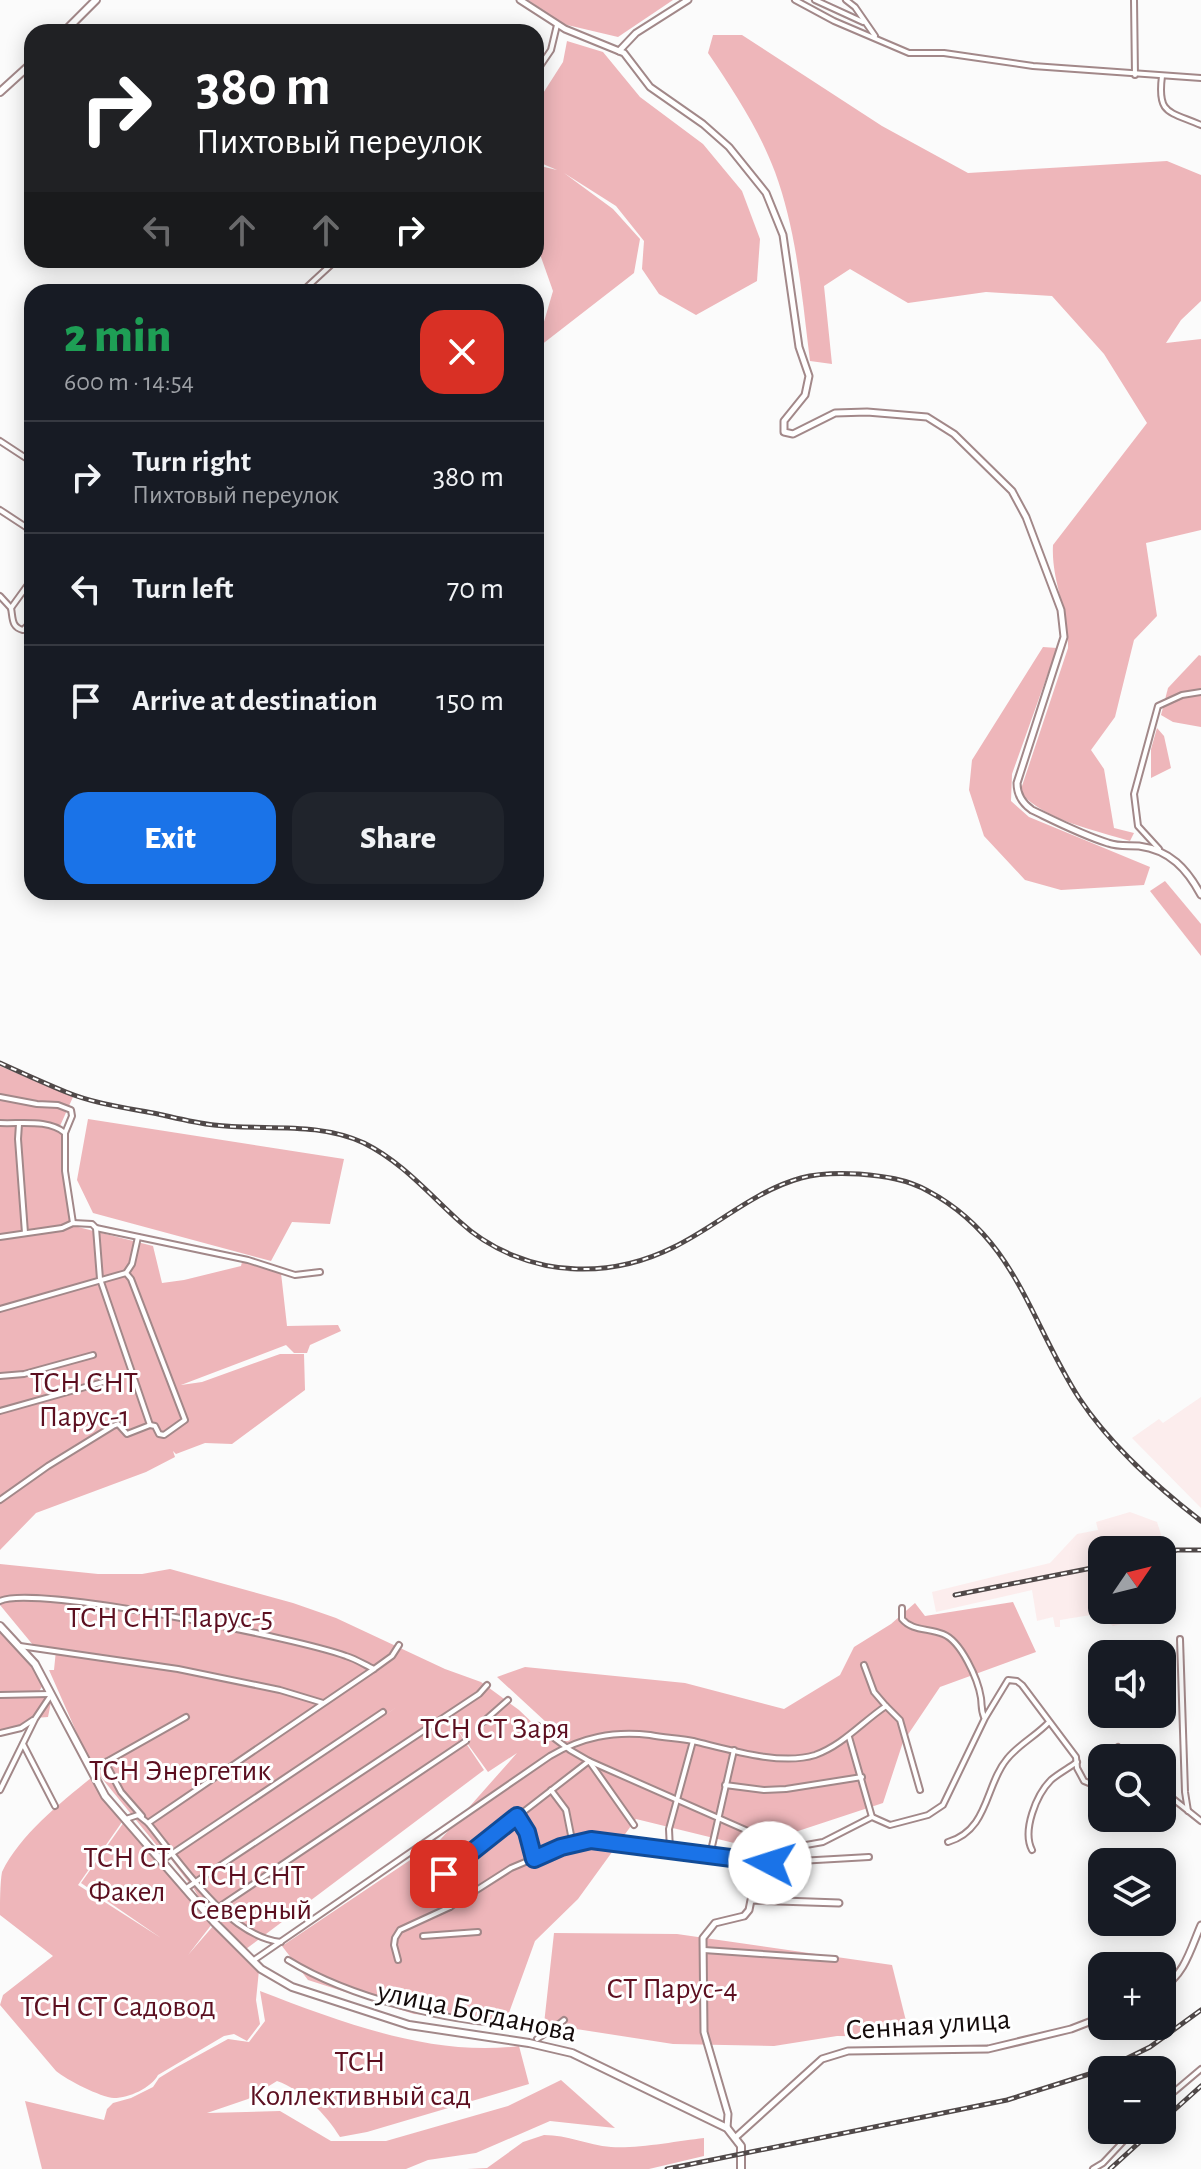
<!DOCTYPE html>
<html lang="en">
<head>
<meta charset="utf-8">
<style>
  :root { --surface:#171b24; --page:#20242c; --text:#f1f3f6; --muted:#9ea1a6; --line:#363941; --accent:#1a73e8 }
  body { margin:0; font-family:"Alegreya Sans",sans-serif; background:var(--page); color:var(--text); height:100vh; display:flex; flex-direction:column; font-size:30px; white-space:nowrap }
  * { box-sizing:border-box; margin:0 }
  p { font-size:26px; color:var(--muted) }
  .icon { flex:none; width:44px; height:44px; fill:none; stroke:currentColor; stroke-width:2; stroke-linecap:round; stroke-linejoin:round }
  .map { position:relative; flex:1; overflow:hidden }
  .panel { position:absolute; left:24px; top:284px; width:520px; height:616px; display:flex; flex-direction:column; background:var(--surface); border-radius:24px; box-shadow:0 4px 20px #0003 }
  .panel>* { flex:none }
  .guide { position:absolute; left:24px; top:24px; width:520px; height:244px; border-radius:24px; box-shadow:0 4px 20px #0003; background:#202124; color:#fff; overflow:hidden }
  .needle { width:52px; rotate:55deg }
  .controls { position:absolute; left:1088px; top:1536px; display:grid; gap:16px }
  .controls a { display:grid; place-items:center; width:88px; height:88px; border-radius:16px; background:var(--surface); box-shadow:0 4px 20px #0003; font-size:40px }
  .pin { position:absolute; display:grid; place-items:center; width:68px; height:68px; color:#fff; margin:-34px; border-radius:16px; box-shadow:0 4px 12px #0006 }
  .me { position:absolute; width:88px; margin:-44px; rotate:275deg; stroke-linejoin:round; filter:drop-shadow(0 0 6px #0008) }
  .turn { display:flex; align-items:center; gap:28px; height:168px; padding:0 40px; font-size:36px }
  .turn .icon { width:104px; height:104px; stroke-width:2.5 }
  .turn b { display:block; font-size:56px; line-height:68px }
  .lanes { display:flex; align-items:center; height:76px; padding:0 40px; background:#0003; justify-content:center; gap:40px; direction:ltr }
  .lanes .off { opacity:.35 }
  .round { display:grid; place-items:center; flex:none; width:84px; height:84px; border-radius:24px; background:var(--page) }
  .head { display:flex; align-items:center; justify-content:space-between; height:136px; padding:0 40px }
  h1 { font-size:48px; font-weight:800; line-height:60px; color:#1e9e55 }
  .button { display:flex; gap:16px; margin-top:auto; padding:16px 40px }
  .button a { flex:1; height:92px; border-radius:24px; background:var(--accent); color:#fff; font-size:32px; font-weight:800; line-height:92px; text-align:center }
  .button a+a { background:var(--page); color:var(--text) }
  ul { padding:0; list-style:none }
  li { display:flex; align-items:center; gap:24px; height:112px; padding:0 40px; border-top:2px solid var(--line) }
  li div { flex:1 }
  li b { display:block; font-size:30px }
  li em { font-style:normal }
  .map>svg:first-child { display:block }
</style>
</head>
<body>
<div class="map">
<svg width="1201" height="2169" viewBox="0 0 1201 2169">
  <rect width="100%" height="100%" fill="#fbfbfb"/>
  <g fill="#fceded">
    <path d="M1201,1397V1508L1132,1438L1159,1419L1163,1423Z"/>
    <path d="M1130,1512L1157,1522L1174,1574L1162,1585V1550H1102V1610H1159L1160,1615L1113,1626L1097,1614L1060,1620V1627H1055L1053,1617L1037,1621L1032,1590L936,1612L932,1592L1050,1563L1077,1534L1098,1530L1096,1522Z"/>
  </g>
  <g fill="#eeb6ba">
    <path d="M528,0H673L618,37L563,24Z"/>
    <path d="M713,35H742L882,126L968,173L1167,161L1201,175V301L1181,320L1166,343L1201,339V530L1146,543L1157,616L1134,640L1115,717L1091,750L1104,769L1114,828L1134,833L1130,841C1095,830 1045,821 1020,792L1068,648C1069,612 1051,581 1053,545L1147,423L1104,354L1052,296L986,292L908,303L850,269L824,286L832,364L810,361C802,297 797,232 775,172C759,129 733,90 708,53Z"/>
    <path d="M567,41L603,52L640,97L703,144L742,191L760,239L757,281L696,315L659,294L642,269L644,241L616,206L564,173L613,209L640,239L634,273L536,349L553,291L536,243V165L557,170L536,161V101L540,98L563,62Z"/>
    <path d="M1043,647L1057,648L1012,774L1011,801L1029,817L1150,867L1144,885L1061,890L1025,880L984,836L969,790L972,760Z"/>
    <path d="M1199,655L1201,656V727L1173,722L1161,715L1168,688Z"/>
    <path d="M1157,728L1164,736L1171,768L1151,778V749Z"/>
    <path d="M1165,881L1201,924V956L1150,891Z"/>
    <path d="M0,1066L73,1097L60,1126L48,1123L0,1122Z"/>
    <path d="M88,1119L344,1159L330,1224L292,1222L271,1261L93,1213L77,1180Z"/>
    <path d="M0,1124C18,1125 49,1120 63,1134V1162L71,1221L68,1225L0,1236Z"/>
    <path d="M74,1226L153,1246L162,1283L184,1280L241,1266L242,1262L281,1273L287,1326L338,1325L341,1331L310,1345L307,1353H294L286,1345L181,1385L202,1382L280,1354H304L305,1390L232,1444L205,1443L176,1454L173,1451L175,1457L146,1472L36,1513L0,1550V1239Z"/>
    <path d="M0,1564L98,1574H142L170,1569L293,1603L336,1618L445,1669L481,1682L519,1710L540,1730L547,1723L497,1677L525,1667L685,1683L784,1709L840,1675L854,1647L891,1624L915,1603L925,1616L1013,1602L1036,1652L940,1687L903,1742L883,1803L786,1835L734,1843L636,1819L578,1899L535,1941L506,2021L414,2014L308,1980L282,1946L440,1840L517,1753L488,1772L451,1721L484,1770L246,1949L201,1901L191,1884L446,1714L189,1883L170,1858L400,1705L167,1858L91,1765L49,1670H54L56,1650L141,1662L33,1645L0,1605Z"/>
    <path d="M0,1630L35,1667L44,1683L37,1695L52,1697L48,1717L35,1718L21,1728L0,1733Z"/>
    <path d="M91,1778L122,1822L78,1885L161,1938L81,1883L124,1822L212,1924L188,1955L214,1925L259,1970L256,2000L260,2024L247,2041L234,2034L224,2036L158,2075C151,2088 129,2098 114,2098C100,2097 67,2080 56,2071L0,2005L3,1995L53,1956L0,1915C0,1903 0,1883 2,1872C20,1835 60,1803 91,1778Z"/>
    <path d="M554,1933L677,1934L892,1965L910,2037L837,2036L774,2046L673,2044L544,2024Z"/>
    <path d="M260,1991C341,2022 431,2057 519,2046L529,2084L367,2132L340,2137C326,2114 302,2090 277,2081L248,2099L207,2113L280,2111L331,2141H386L508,2106L561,2080L615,2128L550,2121L476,2153L428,2160L406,2169H42L25,2101L104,2120L107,2109L113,2103L131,2098L153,2087L159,2078L177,2067L228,2039L249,2042L265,2021Z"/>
    <path d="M544,2135C568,2135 587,2145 611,2147C636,2149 678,2141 704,2138V2156L649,2169H467L487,2168L523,2142Z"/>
  </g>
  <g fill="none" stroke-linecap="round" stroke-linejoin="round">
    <defs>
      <g id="minor">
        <path d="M795,0L834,21L909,53H944L1033,66L1201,78"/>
        <path d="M815,0L863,22"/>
        <path d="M846,0L855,7L875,36"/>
        <path d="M1134,0L1135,75"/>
        <path d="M536,72L551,50L557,25"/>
        <path d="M1162,76C1157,115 1169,111 1201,125"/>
        <path d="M307,287L333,263V260"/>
        <path d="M0,441L32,462"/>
        <path d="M0,510L32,531"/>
        <path d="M0,596L11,608"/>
        <path d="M11,608C13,618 11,627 23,630L32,621"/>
        <path d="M11,608L32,579"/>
        <path d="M1159,849L1138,826L1134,794L1158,706L1182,695L1201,692"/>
        <path d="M0,1097L37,1104L58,1105L71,1110L72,1116L65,1133"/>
        <path d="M0,1123C21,1124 49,1119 65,1133V1171L73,1223"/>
        <path d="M19,1124L18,1139L25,1233"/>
        <path d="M96,1228L100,1279L150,1425L155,1426L159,1434L164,1435L185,1420L131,1279L126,1273"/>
        <path d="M0,1237L62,1228L73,1223L92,1224L96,1228L248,1260L295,1275L320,1272"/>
        <path d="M0,1309L126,1273L132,1264L138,1237"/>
        <path d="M0,1376L24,1374L93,1355"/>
        <path d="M0,1411L103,1382"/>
        <path d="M0,1500L48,1466L113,1426L118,1424L127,1434L150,1425"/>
        <path d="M0,1601C33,1584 301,1639 346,1656C356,1659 365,1665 374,1669"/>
        <path d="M902,1608V1619C912,1631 928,1628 943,1634C961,1641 978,1679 981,1698C982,1706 981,1710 984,1717"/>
        <path d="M1180,1639L1185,1792L1188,1811"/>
        <path d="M20,1646L178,1669L280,1690L323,1703"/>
        <path d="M0,1695L50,1694"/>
        <path d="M886,1706L900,1720L920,1790"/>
        <path d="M483,1722L508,1700"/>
        <path d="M538,1726L570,1750L589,1761L775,1843L779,1853"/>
        <path d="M0,1733L21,1728L33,1720"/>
        <path d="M849,1737L872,1817"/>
        <path d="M23,1744L55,1806"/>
        <path d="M1118,1747L1126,1758"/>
        <path d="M105,1762L121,1792L142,1816"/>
        <path d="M92,1770L186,1717"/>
        <path d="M725,1785L764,1790L786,1789L862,1777"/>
        <path d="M0,1790L35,1719L51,1695"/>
        <path d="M551,1790L566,1810L573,1845"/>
        <path d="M1162,1790L1201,1821"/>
        <path d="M517,1817L527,1832L534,1859"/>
        <path d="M126,1819L138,1815L148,1823L374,1669L392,1656L399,1645"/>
        <path d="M148,1823C180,1862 227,1936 281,1942"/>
        <path d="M948,1842C989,1830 985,1785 1007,1759C1019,1744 1036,1736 1049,1722"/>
        <path d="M670,1850L669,1829L693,1741"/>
        <path d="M1032,1850C1022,1831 1036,1795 1051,1780C1059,1773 1069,1768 1077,1762"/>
        <path d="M710,1855L734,1750"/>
        <path d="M161,1861L383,1712"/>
        <path d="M185,1889L479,1694L487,1685"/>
        <path d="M751,1900L753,1874L761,1862L789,1848L823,1842L872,1817L890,1825L928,1815L943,1805L985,1718L1008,1680L1017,1681L1022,1685L1076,1757L1077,1768L1084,1781L1096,1786L1102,1779"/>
        <path d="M450,1907L434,1881L589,1761L634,1825"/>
        <path d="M207,1915L466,1741"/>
        <path d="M423,1936L478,1932"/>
        <path d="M704,1950L835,1959"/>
        <path d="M254,1960L550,1756C582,1737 613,1731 650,1735C664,1738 679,1738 693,1741C727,1749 780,1766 815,1755C843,1745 862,1722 886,1706L874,1692L864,1665"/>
        <path d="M288,1960C348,1997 454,2025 525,2024C544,2023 546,2036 564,2020"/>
        <path d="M398,1960L394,1945L395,1938L400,1930L450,1907L511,1868L561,1847L591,1840L782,1865L799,1861L869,1857"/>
        <path d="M537,2039L552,2029"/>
        <path d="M1162,2102L1201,2069"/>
        <path d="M1093,2169L1103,2163L1134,2130"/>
      </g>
      <g id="tertiary">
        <path d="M619,51L636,33L688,0"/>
        <path d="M727,2128L728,2114L704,2032L703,1938L715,1923L744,1916L749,1910L751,1900L839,1903"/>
      </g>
      <g id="secondary">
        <path d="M520,0L565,29L624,53L650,87L703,124L729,147L766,193L783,235L799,347L809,376L805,395L784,421V432L793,434L835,413L867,412L927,417L954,434L1012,491L1026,517L1061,610L1064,637L1017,783C1017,795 1022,803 1032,810C1057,822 1082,835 1108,843C1119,847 1129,845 1139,846C1170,850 1187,869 1201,895"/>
        <path d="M1162,1987C1184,1977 1192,1945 1201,1925"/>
        <path d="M736,2137L822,2059L848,2051L988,2049L1071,2029L1102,2017"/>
      </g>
      <g id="primary">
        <path d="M64,32L96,0"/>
        <path d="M0,92L32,63"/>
        <path d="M0,1626L35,1664L105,1796L215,1923L261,1969L292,1987L409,2025L529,2043L572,2053L727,2128L741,2146V2169"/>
      </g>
    </defs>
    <use href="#minor" stroke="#a28889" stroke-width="8"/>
    <use href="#tertiary" stroke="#a28889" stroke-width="9"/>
    <use href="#secondary" stroke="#a28889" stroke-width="9"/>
    <use href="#primary" stroke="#a28889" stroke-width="10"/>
    <use href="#minor" stroke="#fff" stroke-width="4"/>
    <use href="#tertiary" stroke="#fff" stroke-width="5"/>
    <use href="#secondary" stroke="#fff" stroke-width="5"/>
    <use href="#primary" stroke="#fff" stroke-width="6"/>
    <defs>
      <g id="rail">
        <path d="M0,1063C22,1073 44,1083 66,1092C95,1104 127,1108 158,1114C176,1118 195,1123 214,1125C265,1131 316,1121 364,1143C402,1162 428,1193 459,1221C490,1250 534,1268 577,1269C610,1270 644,1262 674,1247C717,1226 754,1191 801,1178C819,1173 841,1173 859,1174C883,1176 907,1179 928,1191C1016,1238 1030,1322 1079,1398C1111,1446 1156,1486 1201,1521"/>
        <path d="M1162,1554L1177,1550H1201"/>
        <path d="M955,1595L1102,1566"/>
        <path d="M1103,2070L1150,2047L1201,2010"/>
        <path d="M1162,2121L1201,2086"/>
        <path d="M667,2169L1007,2100L1102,2070"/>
        <path d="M1110,2169L1153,2130"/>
      </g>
    </defs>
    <use href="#rail" stroke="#504949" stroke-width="5"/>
    <use href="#rail" stroke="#fff" stroke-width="2" stroke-dasharray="6" stroke-linecap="butt"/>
  </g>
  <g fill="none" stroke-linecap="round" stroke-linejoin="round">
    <defs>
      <path id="route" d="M444,1874L517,1816L527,1832L534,1859L561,1847L591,1840L770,1863"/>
    </defs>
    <use href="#route" stroke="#114b97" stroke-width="20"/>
    <use href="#route" stroke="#1a73e8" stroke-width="14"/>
  </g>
  <g text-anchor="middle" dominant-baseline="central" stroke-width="6" stroke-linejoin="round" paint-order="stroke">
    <g font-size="30" fill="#5c0f20" stroke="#fff">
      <text x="84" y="1383">ТСН СНТ<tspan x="84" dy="34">Парус-1</tspan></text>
      <text x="170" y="1618">ТСН СНТ Парус-5</text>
      <text x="495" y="1729">ТСН СТ Заря</text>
      <text x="180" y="1771">ТСН Энергетик</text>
      <text x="127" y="1858">ТСН СТ<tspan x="127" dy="34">Факел</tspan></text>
      <text x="251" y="1876">ТСН СНТ<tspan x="251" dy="34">Северный</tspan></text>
      <text x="672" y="1989">СТ Парус-4</text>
      <text x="118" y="2007">ТСН СТ Садовод</text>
      <text x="360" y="2062">ТСН<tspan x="360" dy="34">Коллективный сад</tspan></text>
    </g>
    <g font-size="30" fill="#140b0b" stroke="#fff">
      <text transform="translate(477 2012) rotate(12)">улица Богданова</text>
      <text transform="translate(928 2025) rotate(-4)">Сенная улица</text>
    </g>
  </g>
</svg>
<div class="controls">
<a><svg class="needle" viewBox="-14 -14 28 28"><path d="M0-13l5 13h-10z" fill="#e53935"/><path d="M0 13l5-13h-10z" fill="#9ea1a6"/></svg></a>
<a><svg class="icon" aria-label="sound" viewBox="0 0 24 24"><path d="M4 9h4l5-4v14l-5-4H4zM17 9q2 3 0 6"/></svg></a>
<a><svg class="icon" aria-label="search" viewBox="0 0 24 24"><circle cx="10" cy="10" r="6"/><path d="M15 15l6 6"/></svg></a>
<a><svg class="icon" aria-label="layers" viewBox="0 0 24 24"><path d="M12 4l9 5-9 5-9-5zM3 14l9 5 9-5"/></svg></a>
<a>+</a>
<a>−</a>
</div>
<div class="pin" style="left:444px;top:1874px;background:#d93025"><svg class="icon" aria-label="arrive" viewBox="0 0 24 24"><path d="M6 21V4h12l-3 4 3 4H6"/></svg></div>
<svg class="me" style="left:770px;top:1863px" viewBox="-20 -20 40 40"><circle r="19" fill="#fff"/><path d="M0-13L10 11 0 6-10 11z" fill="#1a73e8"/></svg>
<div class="guide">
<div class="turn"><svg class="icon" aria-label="right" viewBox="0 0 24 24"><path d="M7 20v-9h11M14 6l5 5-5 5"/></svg><div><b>380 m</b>Пихтовый переулок</div></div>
<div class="lanes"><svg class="icon off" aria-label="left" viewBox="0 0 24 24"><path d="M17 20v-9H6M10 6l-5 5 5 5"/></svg><svg class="icon off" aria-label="ahead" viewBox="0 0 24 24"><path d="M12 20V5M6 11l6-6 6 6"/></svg><svg class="icon off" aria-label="ahead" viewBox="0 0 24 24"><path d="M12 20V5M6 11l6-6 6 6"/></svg><svg class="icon" aria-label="right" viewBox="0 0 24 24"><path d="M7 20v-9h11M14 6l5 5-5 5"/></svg></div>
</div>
<section class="panel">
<div class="head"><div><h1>2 min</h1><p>600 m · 14:54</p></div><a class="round" style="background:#d93025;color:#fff"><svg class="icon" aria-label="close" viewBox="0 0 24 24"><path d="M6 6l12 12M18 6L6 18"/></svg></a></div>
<ul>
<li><svg class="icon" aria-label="right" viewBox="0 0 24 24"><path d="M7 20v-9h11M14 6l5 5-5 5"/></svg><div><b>Turn right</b><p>Пихтовый переулок</p></div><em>380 m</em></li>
<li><svg class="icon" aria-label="left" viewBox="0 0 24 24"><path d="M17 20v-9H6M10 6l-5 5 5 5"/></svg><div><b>Turn left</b></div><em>70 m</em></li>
<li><svg class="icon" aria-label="arrive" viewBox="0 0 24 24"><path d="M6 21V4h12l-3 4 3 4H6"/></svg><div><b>Arrive at destination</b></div><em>150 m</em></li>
</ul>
<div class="button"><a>Exit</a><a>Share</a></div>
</section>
</div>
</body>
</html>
